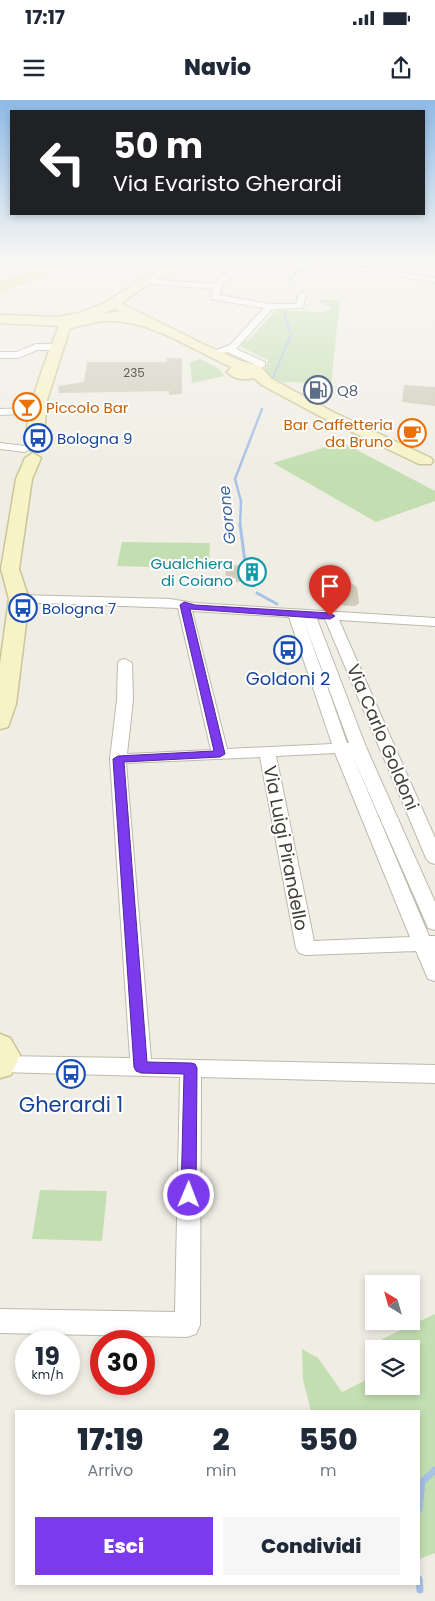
<!DOCTYPE html>
<html lang="it">
<head>
<meta charset="utf-8">
<style>
  :root { --surface:#fff; --page:#f6f6f7; --text:#1f2937; --muted:#747a83; --accent:#7c3aed }
  body { margin:0; font-family:Poppins,sans-serif; background:var(--page); color:var(--text); height:100vh; display:flex; flex-direction:column; font-size:19px; white-space:nowrap }
  * { box-sizing:border-box; margin:0 }
  p { font-size:16px; color:var(--muted) }
  .icon { flex:none; width:28px; height:28px; fill:none; stroke:currentColor; stroke-width:2; stroke-linecap:round; stroke-linejoin:round }
  .map { position:relative; flex:1; overflow:hidden }
  .panel { position:absolute; left:15px; top:1310px; width:405px; height:175px; display:flex; flex-direction:column; background:var(--surface); border-radius:0px; box-shadow:0 2px 8px #0003 }
  .panel>* { flex:none }
  .hud { position:absolute; left:10px; top:10px; width:415px; height:105px; border-radius:0px; box-shadow:0 2px 8px #0003; background:#202124; color:#fff; overflow:hidden }
  .needle { width:32px; rotate:323deg }
  .buttons { position:absolute; left:365px; top:1175px; display:grid; gap:10px }
  .buttons a { display:grid; place-items:center; width:55px; height:55px; border-radius:0px; background:var(--surface); box-shadow:0 2px 8px #0003; font-size:25px }
  .speed { position:absolute; left:15px; top:1230px; display:flex; gap:10px; font-size:25px; font-weight:700; text-align:center }
  .speed>* { display:grid; place-content:center; width:65px; height:65px; border-radius:50%; background:var(--surface); box-shadow:0 2px 8px #0003; line-height:1 }
  .speed small { font-size:12px; font-weight:400 }
  .speed .limit { border:8px solid #d22; background:#fff; color:#111 }
  .pin { position:absolute; display:grid; place-items:center; width:42px; height:42px; color:#fff; margin:-51px -21px; border-radius:50% 50% 50% 0; rotate:-45deg; box-shadow:0 0 5px #0007 }
  .pin .icon { rotate:45deg }
  .me { position:absolute; width:55px; margin:-28px; rotate:1deg; stroke-linejoin:round; filter:drop-shadow(0 0 4px #0008) }
  .turn { display:flex; align-items:center; gap:18px; height:105px; padding:0 20px; font-size:22px }
  .turn .icon { width:65px; height:65px; stroke-width:2.5 }
  .turn b { display:block; font-size:35px; line-height:42px }
  .eta { display:flex; justify-content:space-evenly; align-items:center; height:85px; text-align:center }
  .eta b { font-size:30px; font-weight:800; line-height:35px }
  .action { display:flex; gap:10px; margin-top:auto; padding:10px 20px }
  .action a { flex:1; height:58px; border-radius:0px; background:var(--accent); color:#fff; font-size:20px; font-weight:800; line-height:58px; text-align:center }
  .action a+a { background:var(--page); color:var(--text) }
  .status { display:flex; justify-content:space-between; align-items:center; height:35px; padding:0 25px; background:var(--surface); direction:ltr }
  .status svg { height:14px; fill:currentColor }
  header { display:flex; justify-content:space-between; align-items:center; height:65px; padding:0 20px; background:var(--surface); font-size:22px; font-weight:800 }
  .map>svg:first-child { display:block }
</style>
</head>
<body>
<div class="status"><b>17:17</b><svg viewBox="0 0 49 12"><path d="M0 12V9h3v3zM5 12V6h3v6zM10 12V3h3v9zM15 12V0h3v12zM26 1h20v11H26zM47 4h2v5h-2z"/></svg></div>
<header><svg class="icon" aria-label="menu" viewBox="0 0 24 24"><path d="M4 6h16M4 12h16M4 18h16"/></svg>Navio<svg class="icon" aria-label="share" viewBox="0 0 24 24"><path d="M12 15V3M7 8l5-5 5 5M5 13v7h14v-7"/></svg></header>
<div class="map">
<svg width="435" height="1501" viewBox="0 0 435 1501">
  <rect width="100%" height="100%" fill="#f0eee4"/>
  <g fill="#c3dfb1">
    <path d="M320,199L340,200L331,283L282,282L264,274L268,260L241,247L242,244L239,242L249,240L276,210L321,212L330,210L331,208L320,202Z"/>
    <path d="M201,259L219,269L224,276L192,283L190,262Z"/>
    <path d="M342,342L435,391V401L376,422L273,363Z"/>
    <path d="M122,442L210,443L209,469L117,466Z"/>
    <path d="M40,1090L107,1091L102,1141L32,1139Z"/>
    <path d="M435,1214V1453L419,1459V1311H311L303,1280L302,1249L318,1258L342,1292L374,1276V1286H411V1249H389L382,1239Z"/>
  </g>
  <g fill="none" stroke-linecap="round" stroke-linejoin="round">
    <g stroke="#a7c2e6" stroke-width="2">
      <path d="M289,181L296,173L319,159"/>
      <path d="M284,213L290,232"/>
      <path d="M273,277L291,235"/>
    </g>
    <path stroke="#a7c2e6" stroke-width="2.5" d="M240,426L241,401L235,379L262,309"/>
    <g stroke="#a7c2e6" stroke-width="3">
      <path d="M240,424L245,462"/>
      <path d="M257,493L277,504"/>
    </g>
    <g stroke="#a7c2e6" stroke-width="7">
      <path d="M419,1409L422,1382L435,1370"/>
      <path d="M419,1479L420,1490"/>
    </g>
  </g>
  <g fill="#d0cbbb">
    <path d="M167,258H182V294L169,295V291L59,293L58,286L84,282L87,262H167Z"/>
    <path d="M404,285L435,287V306L402,302Z"/>
    <path d="M239,465L248,467L249,482H236V478H226L225,466Z"/>
    <path d="M346,480L357,487L359,503L355,506L337,505L336,496H329L325,481Z"/>
  </g>
  <g fill="none" stroke-linecap="round" stroke-linejoin="round">
    <defs>
      <g id="street">
        <path d="M9,159H46L24,163Z"/>
        <path d="M290,159H310L435,178V182Z"/>
        <path d="M227,171L234,173L221,186L222,188L219,195L270,204H296L299,192L306,194L303,208L272,209L236,249L265,262V266L253,271L248,268L254,264L227,252L213,256L208,253L230,245L264,208L211,199L213,189L145,183L141,181L145,179L213,184Z"/>
        <path d="M36,244H56L61,247L56,250H37L18,258H0V252H17Z"/>
        <path d="M37,308L42,311L41,313L0,315V309Z"/>
        <path d="M0,343L25,346L30,349L25,352L0,349Z"/>
        <path d="M19,495L170,499L194,503L435,518V526L339,520L435,738V764L429,762L426,758L325,519H317L366,647L435,802V830L428,828L426,823L351,652L429,836H435V881L428,879L416,851L306,855L299,853L296,848L260,657L126,663L151,959L435,965V983L201,977L200,1225L196,1234L187,1237L0,1233V1209L175,1212L180,977L2,972H0V956L130,958L110,659L117,600L118,563L120,560L125,559L132,563L133,600L127,654L211,650L178,508L14,502L12,499L14,496ZM192,511L289,517L332,644L227,649ZM303,518L349,643H347ZM335,653L410,837L314,841L276,656Z"/>
      </g>
      <g id="secondary">
        <path d="M187,159H202L153,181L121,203L203,244L241,261L260,266L272,279L335,313L431,358L433,361L431,364H419L325,319L262,285L254,278C245,280 234,280 227,272L231,267C193,250 150,220 108,221C95,221 83,226 70,228L47,300L43,347L35,352L30,350C16,331 50,248 59,226L0,223V215L57,217L79,213L103,204L145,177ZM116,209L121,211L99,214Z"/>
        <path d="M33,353L41,358L32,379L19,469L29,499L16,604L8,627L0,629V564L9,499L1,469L16,379L25,358Z"/>
        <path d="M0,934L10,938L20,955L11,975L0,978Z"/>
      </g>
      <path id="primary" d="M64,159H82L0,191V183Z"/>
    </defs>
    <use href="#street" stroke="#bdb9ab" stroke-width="2"/>
    <use href="#secondary" stroke="#cac599" stroke-width="3"/>
    <use href="#primary" stroke="#d4c56e" stroke-width="2"/>
    <use href="#street" fill="#fff" fill-rule="evenodd"/>
    <use href="#secondary" fill="#f7f3c7" fill-rule="evenodd"/>
    <use href="#primary" fill="#f1e69c" fill-rule="evenodd"/>
  </g>
  <linearGradient id="sky" x2="0" y2="1"><stop stop-color="#8ebae7"/><stop offset="0.43" stop-color="#f8f7f3"/><stop offset="1" stop-color="#f8f7f3" stop-opacity="0"/></linearGradient>
  <rect width="435" height="369" fill="url(#sky)"/>
  <path fill="#7c3aed" stroke="#51269a" d="M184,502L195,505L330,513L335,516L330,519L190,509L225,654L220,657L124,662L147,962L191,963L195,964L197,968L196,1095L194,1100L189,1102L183,1100L181,1095L184,974L141,973L136,971L134,967L113,659L118,656L214,651L180,505Z"/>
  <defs>
    <symbol id="fuel-ring" viewBox="-11 -11 22 22"><circle r="9.5" fill="#fff" stroke="#5c6f8a" stroke-width="1.5"/><path d="M-5.5-6h7V0h2V4h1.3V-2.5L3-4.5l.8-.8L6-3V5H2.5V1h-1V6h-7ZM-4.2-4.7v3.2H.2V-4.7Z" fill="#5c6f8a"/></symbol>
    <symbol id="bar-ring" viewBox="-11 -11 22 22"><circle r="9.5" fill="#fff" stroke="#e8710a" stroke-width="1.5"/><path d="M-6-5H6L.8 .8V4.5H3.5V6h-7V4.5H-.8V.8Z" fill="#e8710a"/></symbol>
    <symbol id="cafe-ring" viewBox="-11 -11 22 22"><circle r="9.5" fill="#fff" stroke="#e8710a" stroke-width="1.5"/><path d="M-5.5-4.5H6V0H3Q3 3.5 0 3.5H-2.5Q-5.5 3.5-5.5 0ZM3-3.2v2h1.7v-2ZM-6 4.5H4V6H-6Z" fill="#e8710a"/></symbol>
    <symbol id="bus-ring" viewBox="-11 -11 22 22"><circle r="9.5" fill="#fff" stroke="#1a4fb4" stroke-width="1.5"/><path d="M-5-6H5V4H4V6H2V4H-2V6H-4V4H-5ZM-3.5-4V0h7V-4ZM-3.5 1.2v1.5H-2V1.2ZM2 1.2v1.5H3.5V1.2Z" fill="#1a4fb4"/></symbol>
    <symbol id="building-ring" viewBox="-11 -11 22 22"><circle r="9.5" fill="#fff" stroke="#0f9aa8" stroke-width="1.5"/><path d="M-4-6H4V6H1V3H-1V6H-4ZM-2.5-4.3h1.7v1.8h-1.7ZM.8-4.3h1.7v1.8H.8ZM-2.5-1h1.7V.8h-1.7ZM.8-1h1.7V.8H.8Z" fill="#0f9aa8"/></symbol>
  </defs>
  <g fill-rule="evenodd">
    <use href="#fuel-ring" x="302" y="274" width="32" height="32"/>
    <use href="#bar-ring" x="11" y="291" width="32" height="32"/>
    <use href="#cafe-ring" x="396" y="317" width="32" height="32"/>
    <use href="#bus-ring" x="22" y="322" width="32" height="32"/>
    <use href="#building-ring" x="236" y="456" width="32" height="32"/>
    <use href="#bus-ring" x="7" y="492" width="32" height="32"/>
    <use href="#bus-ring" x="272" y="534" width="32" height="32"/>
    <use href="#bus-ring" x="55" y="958" width="32" height="32"/>
  </g>
  <g text-anchor="middle" dominant-baseline="central" stroke-width="4" stroke-linejoin="round" paint-order="stroke">
    <g font-size="12" fill="#656156">
      <text x="134" y="272">235</text>
    </g>
    <g font-size="15" fill="#4e5e75" stroke="#fff" text-anchor="start">
      <text x="337" y="290">Q8</text>
    </g>
    <g font-size="15" fill="#c56008" stroke="#fff" text-anchor="start">
      <text x="46" y="307">Piccolo Bar</text>
      <text x="393" y="324" text-anchor="end">Bar Caffetteria<tspan x="393" dy="17">da Bruno</tspan></text>
    </g>
    <g font-size="15" fill="#164399" stroke="#fff" text-anchor="start">
      <text x="57" y="338">Bologna 9</text>
      <text x="42" y="508">Bologna 7</text>
    </g>
    <g font-size="15" fill="#0d838f" stroke="#fff" text-anchor="end">
      <text x="233" y="463">Gualchiera<tspan x="233" dy="17">di Coiano</tspan></text>
    </g>
    <g font-size="16" font-style="italic" fill="#3c659f" stroke="#fff">
      <text transform="translate(227 415) rotate(-96)">Gorone</text>
    </g>
    <g font-size="18" fill="#164399" stroke="#fff">
      <text x="288" y="578">Goldoni 2</text>
    </g>
    <g font-size="18" fill="#413e35" stroke="#fff">
      <text transform="translate(383 637) rotate(67)">Via Carlo Goldoni</text>
      <text transform="translate(286 748) rotate(79)">Via Luigi Pirandello</text>
    </g>
    <g font-size="21" fill="#164399" stroke="#fff">
      <text x="71" y="1004">Gherardi 1</text>
    </g>
  </g>
</svg>
<div class="buttons">
<a><svg class="needle" viewBox="-14 -14 28 28"><path d="M0-13l5 13h-10z" fill="#e53935"/><path d="M0 13l5-13h-10z" fill="#747a83"/></svg></a>
<a><svg class="icon" aria-label="layers" viewBox="0 0 24 24"><path d="M12 4l9 5-9 5-9-5zM3 14l9 5 9-5"/></svg></a>
</div>
<div class="speed"><div>19<small>km/h</small></div><div class="limit">30</div></div>
<div class="pin" style="left:330px;top:516px;background:#d93025"><svg class="icon" aria-label="arrive" viewBox="0 0 24 24"><path d="M6 21V4h12l-3 4 3 4H6"/></svg></div>
<svg class="me" style="left:189px;top:1095px" viewBox="-20 -20 40 40"><circle r="17" fill="#7c3aed" stroke="#fff" stroke-width="3"/><path d="M0-11L8 9 0 5-8 9z" fill="#fff"/></svg>
<div class="hud">
<div class="turn"><svg class="icon" aria-label="left" viewBox="0 0 24 24"><path d="M17 20v-9H6M10 6l-5 5 5 5"/></svg><div><b>50 m</b>Via Evaristo Gherardi</div></div>
</div>
<section class="panel">
<div class="eta">
<div><b>17:19</b><p>Arrivo</p></div>
<div><b>2</b><p>min</p></div>
<div><b>550</b><p>m</p></div>
</div>
<div class="action"><a>Esci</a><a>Condividi</a></div>
</section>
</div>
</body>
</html>
